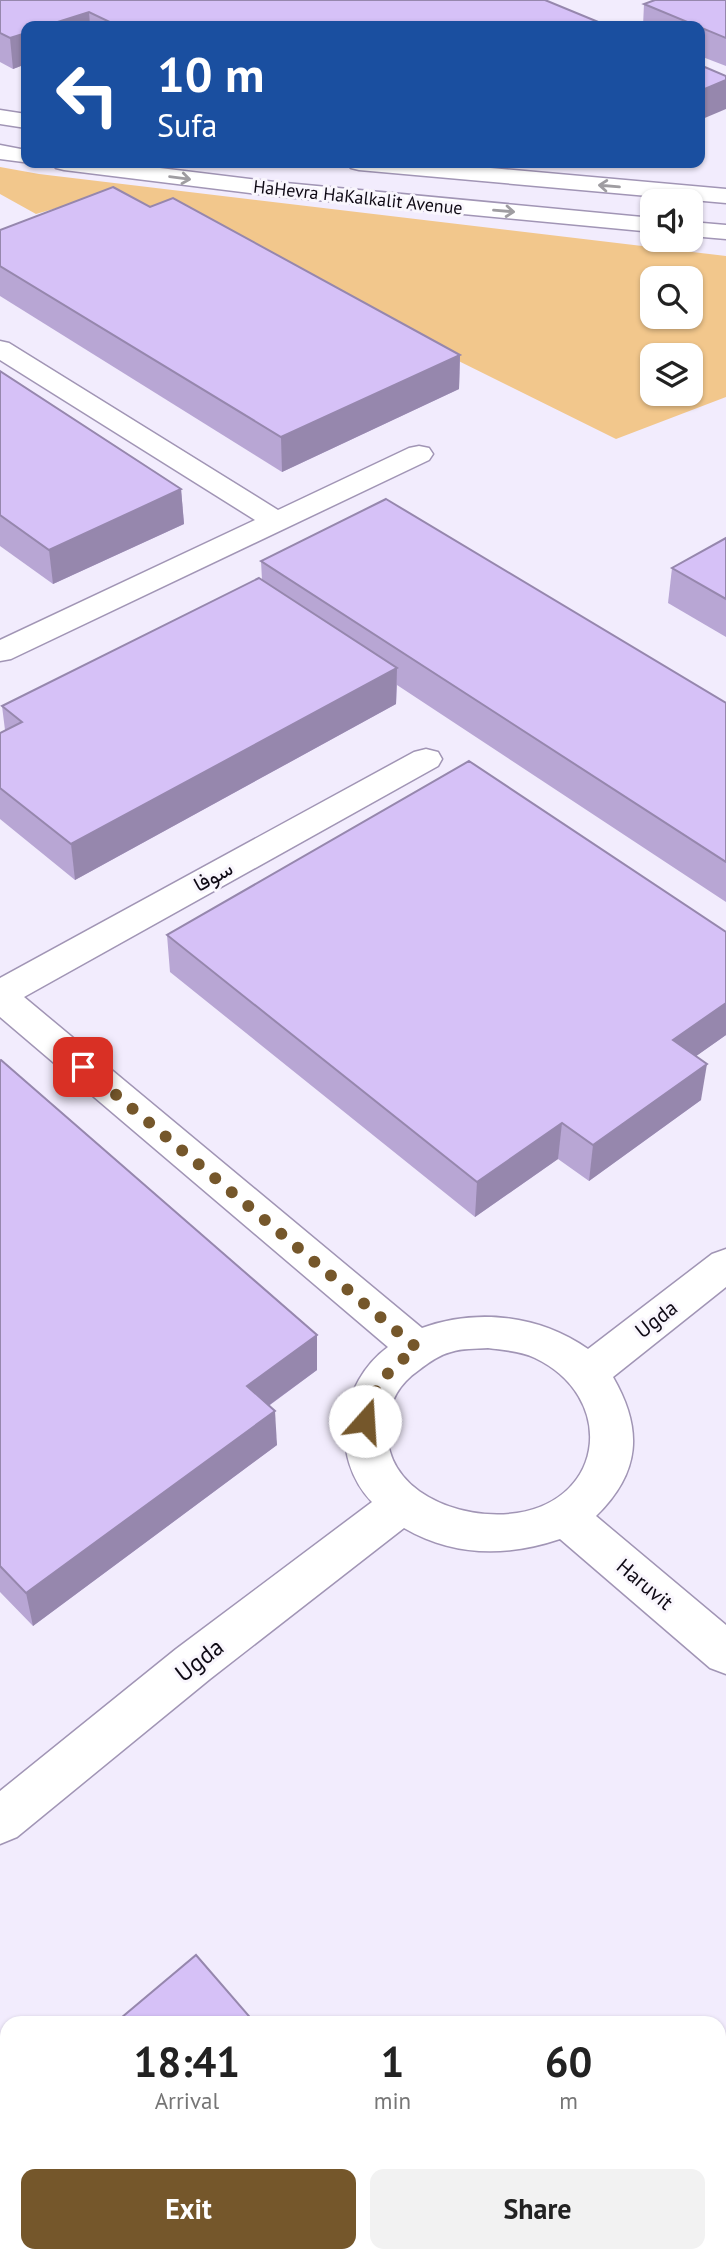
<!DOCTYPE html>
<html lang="en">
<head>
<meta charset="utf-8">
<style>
  :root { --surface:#fff; --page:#f2f2f2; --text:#222; --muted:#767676; --accent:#75572b }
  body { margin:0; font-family:"PT Sans",Vazirmatn,sans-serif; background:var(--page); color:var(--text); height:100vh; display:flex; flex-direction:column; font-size:26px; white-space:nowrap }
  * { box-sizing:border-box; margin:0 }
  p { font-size:23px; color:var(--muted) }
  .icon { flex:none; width:38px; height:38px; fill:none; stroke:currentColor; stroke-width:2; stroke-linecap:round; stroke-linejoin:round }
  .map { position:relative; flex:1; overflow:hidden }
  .drawer { position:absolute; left:0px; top:2016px; width:726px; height:247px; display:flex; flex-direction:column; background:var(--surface); border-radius:21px 21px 0 0; box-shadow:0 2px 5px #0004 }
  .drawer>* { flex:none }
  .banner { position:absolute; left:21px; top:21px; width:684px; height:147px; border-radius:14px; box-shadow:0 2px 5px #0004; background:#1a4fa0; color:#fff; overflow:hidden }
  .buttons { position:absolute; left:640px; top:189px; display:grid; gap:14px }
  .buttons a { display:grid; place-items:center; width:63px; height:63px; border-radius:14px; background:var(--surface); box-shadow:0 2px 5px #0004; font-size:35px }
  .pin { position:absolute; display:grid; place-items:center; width:60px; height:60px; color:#fff; margin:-30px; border-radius:14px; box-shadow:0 4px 10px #0006 }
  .me { position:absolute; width:77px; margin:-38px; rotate:19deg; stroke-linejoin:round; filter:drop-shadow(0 0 5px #0008) }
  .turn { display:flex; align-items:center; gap:24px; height:147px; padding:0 21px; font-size:32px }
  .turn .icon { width:91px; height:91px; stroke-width:2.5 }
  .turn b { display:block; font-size:49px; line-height:60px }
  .eta { display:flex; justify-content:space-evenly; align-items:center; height:119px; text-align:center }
  .eta b { font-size:42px; font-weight:700; line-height:49px }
  .primary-button { display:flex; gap:14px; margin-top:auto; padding:14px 21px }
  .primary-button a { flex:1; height:80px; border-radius:14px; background:var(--accent); color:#fff; font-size:28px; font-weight:700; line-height:80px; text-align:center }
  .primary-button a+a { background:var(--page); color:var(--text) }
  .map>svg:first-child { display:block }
</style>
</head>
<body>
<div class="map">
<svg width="726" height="2262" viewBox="0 0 726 2262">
  <rect width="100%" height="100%" fill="#f9f6fd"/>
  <path fill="#f2ecfd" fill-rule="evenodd" d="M0,0H726V2262H0ZM26,26H700V163H26ZM653,201H691V240H653ZM653,278H691V317H653ZM653,355H691V394H653ZM7,2023H719V2256H7Z"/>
  <path fill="#f2c78c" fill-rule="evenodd" d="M0,167L39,174L726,256V397L616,439L154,210L85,200L36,214L0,194ZM653,278H691V317H653ZM653,355H691V394H653Z"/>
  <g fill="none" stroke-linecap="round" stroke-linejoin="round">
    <defs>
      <g id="minor">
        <path d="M0,341L9,343L278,510L409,448L419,446L429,448L433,454L429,460L11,659L0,661V640L255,520L0,360Z"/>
        <path d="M426,749L438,752L442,759L438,766L24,997L422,1328C477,1308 539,1315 588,1349L712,1254L726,1249V1287L613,1377C643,1429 641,1472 596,1516L726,1625V1674L710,1668L560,1539C507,1557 454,1557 404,1528L210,1679L17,1837L0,1844V1791L176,1649L372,1502C329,1457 339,1383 388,1347L0,1017V978L414,752ZM488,1348C503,1350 521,1351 535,1358C615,1396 607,1499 517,1513C461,1522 380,1491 388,1424C390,1400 399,1384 419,1370C428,1363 439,1355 451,1352C462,1348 476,1349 488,1348Z"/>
      </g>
      <g id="major">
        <path d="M0,110L26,114V128L0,124Z"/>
        <path d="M0,145L26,150V163H31L0,159Z"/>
        <path d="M52,163H119L275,182L653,218V232L275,196L64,170L56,168Z"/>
        <path d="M347,163H435L726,189V203L359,170L351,168Z"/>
        <path d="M691,222L726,225V239L691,236Z"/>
      </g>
    </defs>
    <use href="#minor" stroke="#a195b5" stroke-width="3"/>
    <use href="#major" stroke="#a195b5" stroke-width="3"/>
    <use href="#minor" fill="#fff" fill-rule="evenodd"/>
    <use href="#major" fill="#fff" fill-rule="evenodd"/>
  </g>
  <g fill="#b8a6d4">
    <path d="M0,0L608,26H26V64L13,69L0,62Z"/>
    <path d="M726,0V66L700,56V26H643L644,4Z"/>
    <path d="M150,207L460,355L459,389L282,472L0,296V230Z"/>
    <path d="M0,371L181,489L184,524L53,584L0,546Z"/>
    <path d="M726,538V637L668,603L672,568Z"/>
    <path d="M261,561L726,703V902L397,685L396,704L75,880L0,819V733L5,730L2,706L262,580Z"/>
    <path d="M726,932V1035L696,1056L701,1100L589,1181L558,1159L475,1217L170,972L167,935Z"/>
    <path d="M0,1061L317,1370L270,1405L277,1445L33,1626L0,1592Z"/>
  </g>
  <g fill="#9687ad">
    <path d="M89,12L90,26H45Z"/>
    <path d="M26,33V64L13,69L10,38Z"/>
    <path d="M726,80V109L700,120V91Z"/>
    <path d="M460,355L459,389L282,472L281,437Z"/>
    <path d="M181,489L184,524L53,584L49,550Z"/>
    <path d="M397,668L396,704L75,880L71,844Z"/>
    <path d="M726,1003V1035L668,1076L673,1040Z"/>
    <path d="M707,1064L701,1100L589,1181L593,1145Z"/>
    <path d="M562,1123L558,1159L475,1217L477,1182Z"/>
    <path d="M317,1335V1370L249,1420L247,1386Z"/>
    <path d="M275,1411L277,1445L33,1626L26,1593Z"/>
  </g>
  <g fill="#d6c1f7" stroke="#9687ad" stroke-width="2">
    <path d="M0,0H545L608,26H118L89,12L45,26H26V33L10,38L0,33Z"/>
    <path d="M655,0H726V38L644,4Z"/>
    <path d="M700,65L726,76V80L700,91Z"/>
    <path d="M113,187L150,207L173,198L460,355L281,437L0,266V230Z"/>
    <path d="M0,371L181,489L49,550L0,515Z"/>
    <path d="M386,499L726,703V862L261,561Z"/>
    <path d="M726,538V599L672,568Z"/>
    <path d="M259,578L397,668L71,844L0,788V733L22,722L2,706Z"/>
    <path d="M469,761L726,932V1003L673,1040L707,1064L593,1145L562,1123L477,1182L167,935Z"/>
    <path d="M1,1060L317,1335L247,1386L275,1411L26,1593L0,1566V1061Z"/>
    <path d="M196,1955L255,2023H115Z"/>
    <path d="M7,2114V2256H458L464,2262H0V2120Z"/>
  </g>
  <defs><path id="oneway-shaft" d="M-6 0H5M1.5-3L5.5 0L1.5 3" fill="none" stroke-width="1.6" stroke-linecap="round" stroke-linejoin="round" transform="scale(1.75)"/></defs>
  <g stroke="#9f9da1">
    <use href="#oneway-shaft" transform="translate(180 178) rotate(7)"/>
    <use href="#oneway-shaft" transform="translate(609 186) rotate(-175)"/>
    <use href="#oneway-shaft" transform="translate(504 211) rotate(5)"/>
  </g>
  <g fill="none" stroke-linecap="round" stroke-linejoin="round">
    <path stroke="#75572b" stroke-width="12" stroke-dasharray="0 21.6" d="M83,1067L417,1348C385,1373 376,1382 365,1421"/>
  </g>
  <g text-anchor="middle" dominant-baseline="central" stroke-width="6" stroke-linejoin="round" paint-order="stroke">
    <g font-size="18" fill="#0f0a15" stroke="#f9f6fd">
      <text transform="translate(358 197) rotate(6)">HaHevra HaKalkalit Avenue</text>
    </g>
    <g font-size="21" fill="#0f0a15" stroke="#f9f6fd">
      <text transform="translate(213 876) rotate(-29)">سوفا</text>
      <text transform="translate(656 1319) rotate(-38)">Ugda</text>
      <text transform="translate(645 1584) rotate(40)">Haruvit</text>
    </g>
    <g font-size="24" fill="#0f0a15" stroke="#f9f6fd">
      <text transform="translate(199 1660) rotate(-38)">Ugda</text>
    </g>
  </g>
</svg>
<div class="buttons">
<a><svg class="icon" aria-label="sound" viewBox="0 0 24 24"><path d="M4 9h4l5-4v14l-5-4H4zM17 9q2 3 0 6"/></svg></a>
<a><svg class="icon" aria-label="search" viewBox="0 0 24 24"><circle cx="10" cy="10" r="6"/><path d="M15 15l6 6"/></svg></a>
<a><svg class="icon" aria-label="layers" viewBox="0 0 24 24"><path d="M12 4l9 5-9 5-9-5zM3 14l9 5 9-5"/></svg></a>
</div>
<div class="pin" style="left:83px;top:1067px;background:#d93025"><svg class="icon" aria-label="arrive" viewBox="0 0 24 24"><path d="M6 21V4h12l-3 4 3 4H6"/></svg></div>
<svg class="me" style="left:365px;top:1421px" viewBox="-20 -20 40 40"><circle r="19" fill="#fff"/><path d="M0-13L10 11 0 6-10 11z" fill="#75572b"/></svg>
<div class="banner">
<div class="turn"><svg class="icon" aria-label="left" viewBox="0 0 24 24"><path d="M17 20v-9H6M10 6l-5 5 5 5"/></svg><div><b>10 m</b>Sufa</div></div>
</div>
<section class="drawer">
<div class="eta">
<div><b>18:41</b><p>Arrival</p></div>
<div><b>1</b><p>min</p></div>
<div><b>60</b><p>m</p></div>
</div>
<div class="primary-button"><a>Exit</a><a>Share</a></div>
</section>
</div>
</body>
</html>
